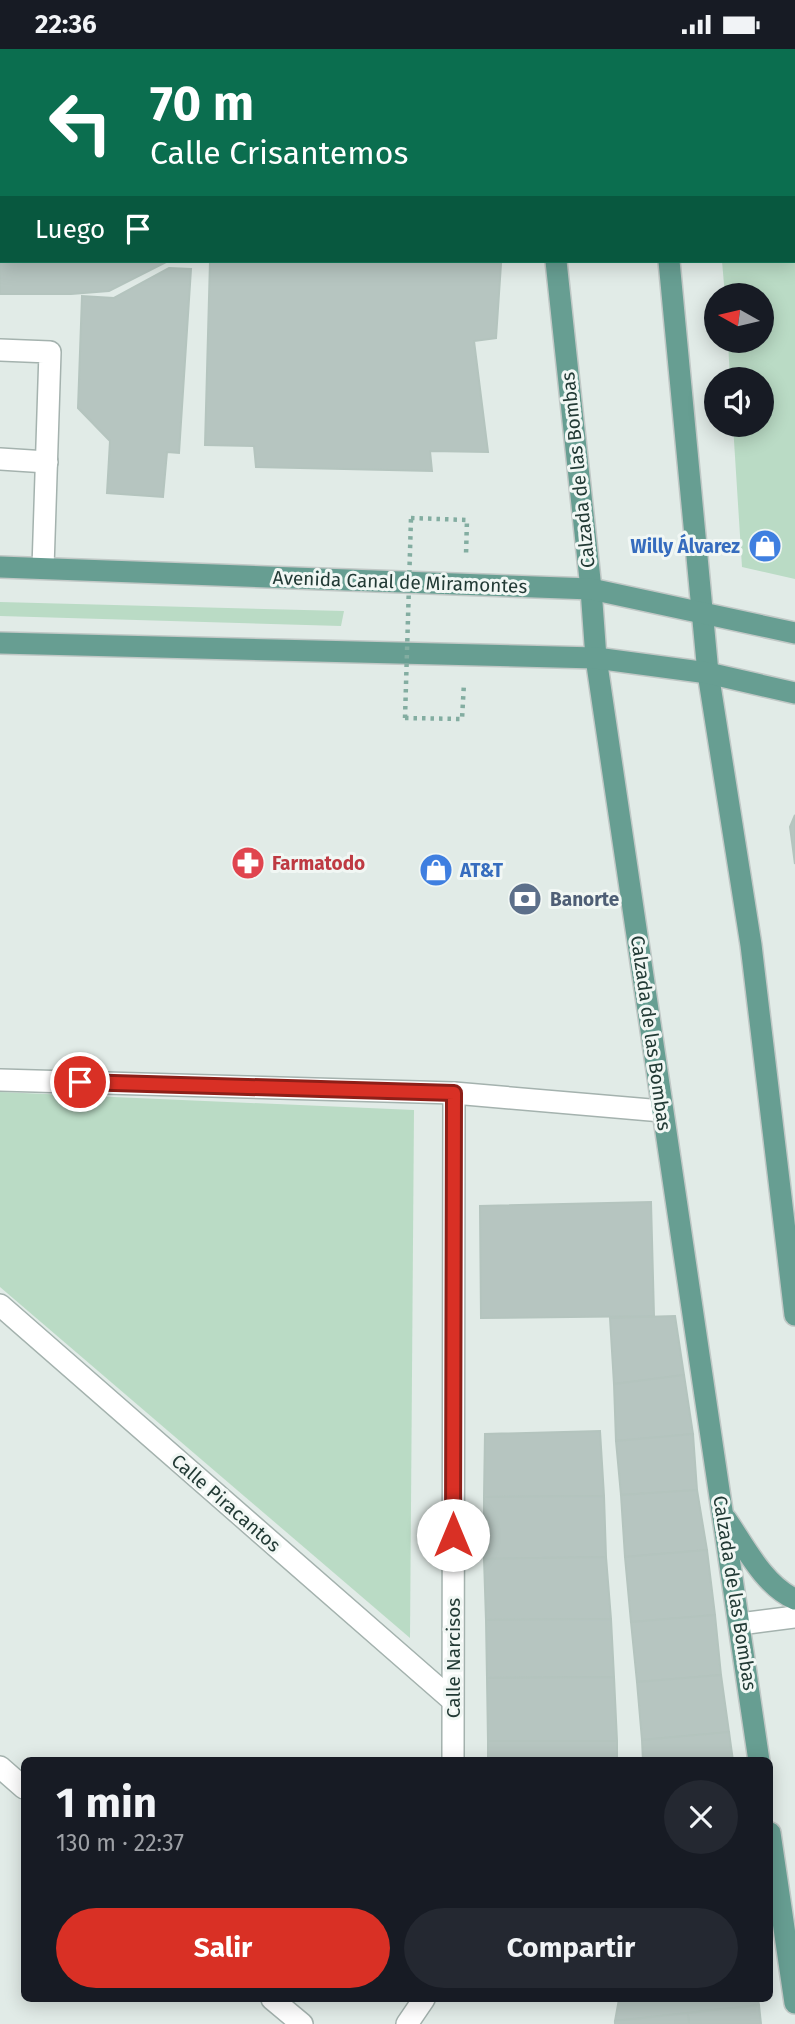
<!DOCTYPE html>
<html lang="es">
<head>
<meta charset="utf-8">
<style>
  :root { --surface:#171b24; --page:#242831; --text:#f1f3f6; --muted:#9ea1a6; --accent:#d93025 }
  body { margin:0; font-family:"Fira Sans",sans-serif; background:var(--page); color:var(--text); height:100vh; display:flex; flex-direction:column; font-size:26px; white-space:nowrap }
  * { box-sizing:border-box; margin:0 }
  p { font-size:23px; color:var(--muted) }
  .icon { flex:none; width:38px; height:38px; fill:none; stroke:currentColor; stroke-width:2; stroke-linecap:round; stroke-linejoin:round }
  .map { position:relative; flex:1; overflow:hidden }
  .sheet { position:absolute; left:21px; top:1708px; width:752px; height:245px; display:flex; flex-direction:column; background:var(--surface); border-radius:10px; box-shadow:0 4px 18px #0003 }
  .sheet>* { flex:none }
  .guide { position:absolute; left:0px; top:0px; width:796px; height:214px; box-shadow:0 4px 18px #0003; background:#0b6e4f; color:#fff; overflow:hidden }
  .needle { width:46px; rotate:278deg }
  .fabs { position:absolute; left:704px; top:234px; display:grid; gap:14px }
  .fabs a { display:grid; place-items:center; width:70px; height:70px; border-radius:50%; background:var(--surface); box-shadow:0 4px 18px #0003; font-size:35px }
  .pin { position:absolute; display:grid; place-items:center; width:60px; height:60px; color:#fff; margin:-30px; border:4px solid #fff; border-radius:50%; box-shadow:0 2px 7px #0007 }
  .me { position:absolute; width:77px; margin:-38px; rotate:0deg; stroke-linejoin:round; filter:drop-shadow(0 0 5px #0008) }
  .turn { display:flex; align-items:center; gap:24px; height:147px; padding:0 35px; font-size:32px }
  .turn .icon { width:91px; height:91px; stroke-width:2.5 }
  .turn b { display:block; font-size:49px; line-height:60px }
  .then { display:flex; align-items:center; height:66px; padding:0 35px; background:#0003; gap:14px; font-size:26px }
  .round { display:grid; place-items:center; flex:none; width:74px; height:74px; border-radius:37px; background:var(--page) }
  .headline { display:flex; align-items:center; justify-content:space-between; height:119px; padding:0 35px }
  h1 { font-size:42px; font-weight:700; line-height:52px }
  .button { display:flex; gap:14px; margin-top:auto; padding:14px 35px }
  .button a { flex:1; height:80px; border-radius:42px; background:var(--accent); color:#fff; font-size:28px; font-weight:700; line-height:80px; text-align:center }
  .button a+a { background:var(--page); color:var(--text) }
  .status { display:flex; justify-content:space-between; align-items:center; height:49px; padding:0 35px; background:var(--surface); direction:ltr }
  .status svg { height:19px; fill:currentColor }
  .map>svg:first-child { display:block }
</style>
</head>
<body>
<div class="status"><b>22:36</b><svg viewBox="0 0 49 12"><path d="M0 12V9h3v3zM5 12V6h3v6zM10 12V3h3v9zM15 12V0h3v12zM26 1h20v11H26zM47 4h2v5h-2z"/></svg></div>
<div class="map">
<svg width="795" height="1975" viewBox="0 0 795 1975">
  <rect width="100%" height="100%" fill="#e1ebe7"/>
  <g fill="#badbc5">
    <path d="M706,0H795V530L742,518L733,376H761V331H730L728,292H761V247H725L722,212H794V2Z"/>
    <path d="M0,553L344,562L341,577L0,567Z"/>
    <path d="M0,1043L414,1061L410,1589L0,1238Z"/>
  </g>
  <g fill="#b6c5c0" stroke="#b4c4be" stroke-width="2">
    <path d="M0,0H40L2,2V17Z"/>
    <path d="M0,73L2,212H168L109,242L71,245H0Z"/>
    <path d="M210,212H459L501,215L496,289L474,292L488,403L430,402L432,422L256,418L254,397L205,396Z"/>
    <path d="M169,219L191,220L179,404L167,403L163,448L107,444L110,392L78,359L82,247L114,249Z"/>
    <path d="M795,766V815L790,778Z"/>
    <path d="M651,1153L654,1267L481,1269L480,1157Z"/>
    <path d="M675,1267L684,1326L614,1335L610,1269Z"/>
    <path d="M684,1326L693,1385L616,1392L614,1335Z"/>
    <path d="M600,1382L604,1447L484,1448L485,1385Z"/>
    <path d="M693,1385L697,1441L621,1446L616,1392Z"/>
    <path d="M697,1441L707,1501L625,1508L621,1446Z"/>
    <path d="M604,1447L606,1508L484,1510V1448Z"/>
    <path d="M707,1501L715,1566L631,1573L625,1508Z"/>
    <path d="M606,1508L611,1570L486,1571L484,1510Z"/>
    <path d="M715,1566L721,1626L637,1633L631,1573Z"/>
    <path d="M611,1570L614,1628L487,1629L486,1571Z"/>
    <path d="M721,1626L729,1683L642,1691L637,1633Z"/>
    <path d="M614,1628L617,1692H488L487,1629Z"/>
    <path d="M729,1683L733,1712H643L642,1691Z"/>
    <rect x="488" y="1692" width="129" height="20"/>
    <path d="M619,1950H758L759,1956L615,1972Z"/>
    <path d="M759,1956L761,1975H689L688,1964Z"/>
    <path d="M688,1964L689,1975H615V1972Z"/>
  </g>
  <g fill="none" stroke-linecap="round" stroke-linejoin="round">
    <defs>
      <g id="minor">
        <path d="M229,0L261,2"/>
        <path d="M205,2L214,0"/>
        <path d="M0,48H2"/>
        <path d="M0,301L50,303L43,519"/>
        <path d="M0,410L47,413"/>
        <path d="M0,1031L454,1044L662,1062"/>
        <path d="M0,1256L452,1651"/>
        <path d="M740,1575L795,1568"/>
        <path d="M453,1712L454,1044"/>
        <path d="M0,1718L24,1739"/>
        <path d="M272,1950L302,1975"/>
        <path d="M407,1975L424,1950"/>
      </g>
      <g id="major">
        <path d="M535,0V2"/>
        <path d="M660,0V2"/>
        <path d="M556,212L591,540L596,609L759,1712"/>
        <path d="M669,212L708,624L751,896L795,1266"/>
        <path d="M0,518L591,540L795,584"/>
        <path d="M0,594L596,609L708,624L795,644"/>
        <path d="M726,1470C744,1496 764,1537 795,1550"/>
        <path d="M770,1784L795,1954"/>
      </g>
    </defs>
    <use href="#minor" stroke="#a4b2ae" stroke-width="24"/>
    <use href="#major" stroke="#c1c8c6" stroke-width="24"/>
    <g stroke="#83ada1" stroke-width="4.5" stroke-dasharray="3.5 5" stroke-linecap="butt">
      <path d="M411,469L467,471L466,506"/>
      <path d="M405,669L462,670L464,634"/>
    </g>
    <use href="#minor" stroke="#fff" stroke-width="21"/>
    <use href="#major" stroke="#679e92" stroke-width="21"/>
    <path stroke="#83ada1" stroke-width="4.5" stroke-dasharray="3.5 5" stroke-linecap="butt" d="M405,669L411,469"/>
  </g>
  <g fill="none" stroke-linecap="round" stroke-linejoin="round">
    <defs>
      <path id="route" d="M80,1033L454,1044L453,1486"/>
    </defs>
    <use href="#route" stroke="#8d1f18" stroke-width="18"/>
    <use href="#route" stroke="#d93025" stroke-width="12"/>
  </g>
  <defs>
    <symbol id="shop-disc" viewBox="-11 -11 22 22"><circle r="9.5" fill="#3f7fe0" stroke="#f1f7f4"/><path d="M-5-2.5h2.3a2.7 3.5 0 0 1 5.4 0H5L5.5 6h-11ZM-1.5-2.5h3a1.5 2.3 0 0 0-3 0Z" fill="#fff"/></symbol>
    <symbol id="pharmacy-disc" viewBox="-11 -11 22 22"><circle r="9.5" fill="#e0444e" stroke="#f1f7f4"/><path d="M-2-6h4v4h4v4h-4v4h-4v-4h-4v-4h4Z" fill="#fff"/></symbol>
    <symbol id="bank-disc" viewBox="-11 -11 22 22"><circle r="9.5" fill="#5c6f8a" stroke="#f1f7f4"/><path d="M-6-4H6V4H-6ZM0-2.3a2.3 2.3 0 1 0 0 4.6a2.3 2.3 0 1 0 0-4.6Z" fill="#fff"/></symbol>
  </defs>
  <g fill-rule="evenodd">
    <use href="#shop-disc" x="746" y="478" width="38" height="38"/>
    <use href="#pharmacy-disc" x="229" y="795" width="38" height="38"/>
    <use href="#shop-disc" x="417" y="802" width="38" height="38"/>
    <use href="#bank-disc" x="506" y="831" width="38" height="38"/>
  </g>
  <g text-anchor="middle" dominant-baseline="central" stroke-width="6" stroke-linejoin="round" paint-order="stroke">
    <g font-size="19" fill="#223a35" stroke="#f1f7f4">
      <text transform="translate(578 421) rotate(-96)">Calzada de las Bombas</text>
      <text transform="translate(400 533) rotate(2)">Avenida Canal de Miramontes</text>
      <text transform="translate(651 984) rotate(82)">Calzada de las Bombas</text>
      <text transform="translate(226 1454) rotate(41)">Calle Piracantos</text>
      <text transform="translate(735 1544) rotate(81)">Calzada de las Bombas</text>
      <text transform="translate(453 1609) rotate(-90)">Calle Narcisos</text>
    </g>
    <g font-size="19" font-weight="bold" fill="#366cbe" stroke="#f1f7f4" text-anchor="end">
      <text x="740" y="497">Willy Álvarez</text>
      <text x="460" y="821" text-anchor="start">AT&amp;T</text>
    </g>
    <g font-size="19" font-weight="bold" fill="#be3a42" stroke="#f1f7f4" text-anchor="start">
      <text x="272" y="814">Farmatodo</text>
    </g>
    <g font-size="19" font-weight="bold" fill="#4e5e75" stroke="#f1f7f4" text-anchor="start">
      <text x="550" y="850">Banorte</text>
    </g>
  </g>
</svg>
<div class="fabs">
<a><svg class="needle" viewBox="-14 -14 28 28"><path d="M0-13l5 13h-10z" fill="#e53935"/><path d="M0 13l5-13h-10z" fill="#9ea1a6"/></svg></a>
<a><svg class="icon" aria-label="sound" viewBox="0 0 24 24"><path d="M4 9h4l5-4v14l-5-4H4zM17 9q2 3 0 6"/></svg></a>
</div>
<div class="pin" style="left:80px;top:1033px;background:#d93025"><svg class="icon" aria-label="arrive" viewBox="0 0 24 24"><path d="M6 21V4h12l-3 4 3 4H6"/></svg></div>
<svg class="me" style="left:453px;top:1486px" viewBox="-20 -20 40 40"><circle r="19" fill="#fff"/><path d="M0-13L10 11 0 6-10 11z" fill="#d93025"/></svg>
<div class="guide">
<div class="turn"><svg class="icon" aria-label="left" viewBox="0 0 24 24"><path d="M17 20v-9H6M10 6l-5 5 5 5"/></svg><div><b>70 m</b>Calle Crisantemos</div></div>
<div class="then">Luego<svg class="icon" aria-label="arrive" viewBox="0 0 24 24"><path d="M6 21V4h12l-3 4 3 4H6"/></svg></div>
</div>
<section class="sheet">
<div class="headline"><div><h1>1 min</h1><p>130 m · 22:37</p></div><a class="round"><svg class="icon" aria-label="close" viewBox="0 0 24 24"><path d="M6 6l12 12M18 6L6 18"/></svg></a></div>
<div class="button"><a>Salir</a><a>Compartir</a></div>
</section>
</div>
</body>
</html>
